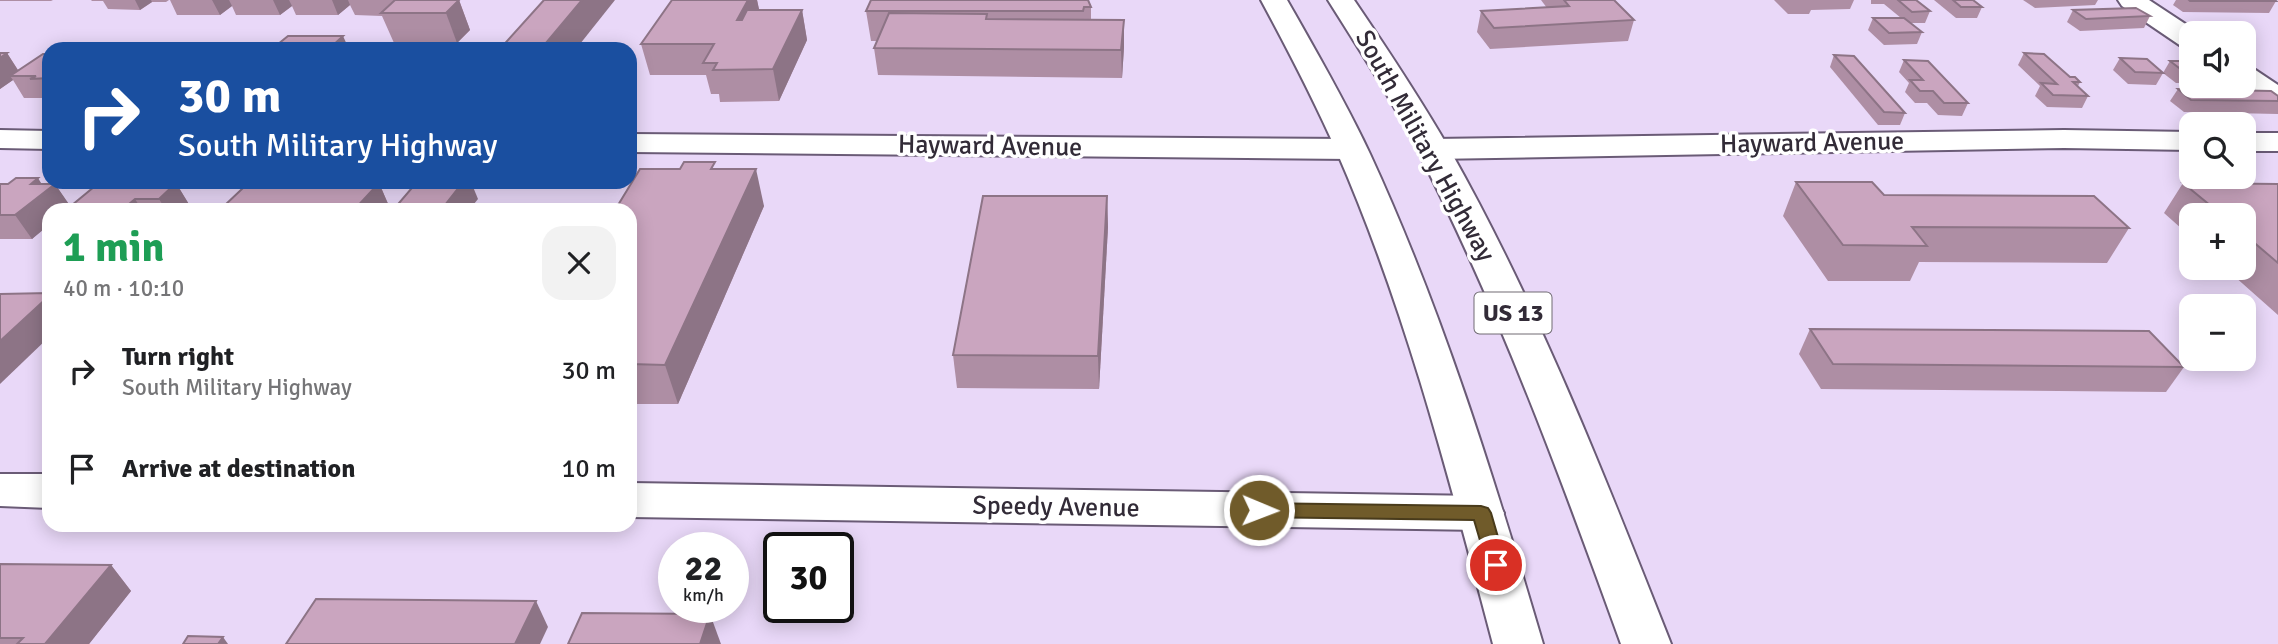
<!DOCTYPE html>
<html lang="en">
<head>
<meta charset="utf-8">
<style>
  :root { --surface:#fff; --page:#f2f2f2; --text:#202124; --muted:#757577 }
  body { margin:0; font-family:Signika,sans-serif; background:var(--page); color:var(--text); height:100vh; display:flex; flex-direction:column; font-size:26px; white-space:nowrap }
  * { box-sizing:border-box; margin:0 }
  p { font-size:23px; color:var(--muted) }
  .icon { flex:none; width:38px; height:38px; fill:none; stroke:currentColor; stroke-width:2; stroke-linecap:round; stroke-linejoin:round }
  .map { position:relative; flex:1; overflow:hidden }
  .sheet { position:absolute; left:42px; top:203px; width:595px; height:329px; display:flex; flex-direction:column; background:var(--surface); border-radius:21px; box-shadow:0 4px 18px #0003 }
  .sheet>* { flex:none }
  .guide { position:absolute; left:42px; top:42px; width:595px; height:147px; border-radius:21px; box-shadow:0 4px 18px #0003; background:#1a4fa0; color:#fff; overflow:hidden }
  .buttons { position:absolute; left:2179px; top:21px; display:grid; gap:14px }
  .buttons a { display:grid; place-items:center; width:77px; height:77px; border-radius:14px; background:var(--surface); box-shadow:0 4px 18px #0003; font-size:35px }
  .speed { position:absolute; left:658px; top:532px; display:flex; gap:14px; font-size:35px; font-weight:700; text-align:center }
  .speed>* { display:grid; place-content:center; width:91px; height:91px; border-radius:50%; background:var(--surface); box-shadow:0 4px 18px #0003; line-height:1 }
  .speed small { font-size:18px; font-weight:400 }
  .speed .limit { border:4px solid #111; border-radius:10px; background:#fff; color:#111 }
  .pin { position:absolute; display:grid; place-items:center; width:60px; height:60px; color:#fff; margin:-30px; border:4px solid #fff; border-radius:50%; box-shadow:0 2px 7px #0007 }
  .me { position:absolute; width:77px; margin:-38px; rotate:91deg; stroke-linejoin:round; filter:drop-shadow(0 0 5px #0008) }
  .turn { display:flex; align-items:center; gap:24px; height:147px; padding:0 21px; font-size:32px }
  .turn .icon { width:91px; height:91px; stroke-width:2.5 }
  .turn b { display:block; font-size:49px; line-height:60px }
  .round { display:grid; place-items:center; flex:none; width:74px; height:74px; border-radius:21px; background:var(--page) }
  .overview { display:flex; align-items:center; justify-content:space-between; height:119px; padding:0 21px }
  h1 { font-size:42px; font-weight:700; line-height:52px; color:#1e9e55 }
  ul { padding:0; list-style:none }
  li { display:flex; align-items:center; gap:21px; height:98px; padding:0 21px }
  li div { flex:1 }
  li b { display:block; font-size:26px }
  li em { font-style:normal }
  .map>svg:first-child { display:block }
</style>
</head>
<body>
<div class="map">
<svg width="2278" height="644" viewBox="0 0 2278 644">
  <rect width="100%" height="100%" fill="#e9d8f8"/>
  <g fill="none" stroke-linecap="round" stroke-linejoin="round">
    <defs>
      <g id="minor">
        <path d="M2118,0H2149L2199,33H2191V48L2181,46L2122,6Z"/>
        <path d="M2244,66L2254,69L2278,85V107L2267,104L2240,86H2244Z"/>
        <path d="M0,130L49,131V149L0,148Z"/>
        <path d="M2064,130L2191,132V150L2064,148L1433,159L1422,156L1417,149L1422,142L1433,139Z"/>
        <rect x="2244" y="133" width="34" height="18"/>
        <path d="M630,134L1351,139L1362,142L1367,149L1362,156L1351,159L630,152Z"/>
        <path d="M0,474H49V508L0,506Z"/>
        <path d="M630,483L1481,496L1497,501L1504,513L1497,525L1481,530L630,517Z"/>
      </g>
      <g id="major">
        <path d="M1261,0H1287C1316,51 1345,101 1370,154C1443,312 1494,478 1543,644H1493C1449,478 1406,310 1337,152C1314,100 1288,50 1261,0Z"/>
        <path d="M1328,0H1354C1388,50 1421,100 1451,152C1539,308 1605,477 1671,644H1621C1561,478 1500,312 1420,155C1393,101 1360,51 1328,0Z"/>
      </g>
    </defs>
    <use href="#minor" stroke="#6a5b76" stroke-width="4"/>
    <use href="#major" stroke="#6a5b76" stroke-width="4"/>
    <use href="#minor" fill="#fff" fill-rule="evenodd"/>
    <use href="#major" fill="#fff" fill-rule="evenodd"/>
  </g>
  <g fill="#ae8ea4">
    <path d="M0,0H53L51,1H0Z"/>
    <path d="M91,0H169L166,2H152L140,10L108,9L103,1H92Z"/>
    <path d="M170,0H459L470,30L457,43H394L382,16L355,15L350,5L338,15H296L292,6L280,15H236L232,6L220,15H177Z"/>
    <path d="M672,0H757L759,10H802L807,40L779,101L720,102L719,94H711L706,75H650L641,44Z"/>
    <path d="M1541,0H1614L1634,20L1628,41L1490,49L1477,32L1481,11L1547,8Z"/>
    <path d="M1774,0H1854L1850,9L1811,10L1809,14H1788Z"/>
    <path d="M1871,0H1916L1930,11L1925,23H1911L1922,32L1917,44L1884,45L1868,30L1873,18H1901L1884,4H1871Z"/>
    <path d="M1934,0H1973L1982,7L1977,18H1956Z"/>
    <path d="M2023,0H2098L2095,5L2035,8Z"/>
    <path d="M2176,0H2275L2276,1L2269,13L2183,12L2173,5Z"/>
    <path d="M1091,7V19L1124,47L1122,78L878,75L874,48L877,41H871L866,11Z"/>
    <path d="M2073,10L2150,16L2144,28L2080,31L2067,22Z"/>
    <path d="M0,53H7L18,70L49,54V101H44L42,98H24L13,80L0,89Z"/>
    <path d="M2024,53L2080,82L2078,86L2088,96L2082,108L2047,107L2035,96L2040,86L2018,65Z"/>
    <path d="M1834,55L1905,113L1900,125H1878L1830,67Z"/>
    <path d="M2120,58L2163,73L2156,85L2128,84L2113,70Z"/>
    <path d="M1904,60L1968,103L1962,116L1938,115L1927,103H1915L1905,92L1909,83L1899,72Z"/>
    <path d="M2170,61H2191V83H2176L2163,73Z"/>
    <path d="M2178,89L2278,96V114L2184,112L2170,101Z"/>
    <path d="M717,169L764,206L678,404H630V210Z"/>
    <path d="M100,182H173L176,183L190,206H224L265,188L272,182L379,183L389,206L386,210H49V238L43,229L32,239H0V184H55L70,207Z"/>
    <path d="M1796,182L1884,195L2129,228L2107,263L1919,262L1910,281H1828L1783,216Z"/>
    <path d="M2183,183L2278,184V315L2225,268H2244V215H2191V237L2164,213Z"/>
    <path d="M1107,196L1108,227L1099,389L957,388L953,355Z"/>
    <path d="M1810,329L2184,367L2166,392L1821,389L1799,354Z"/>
    <path d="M0,564L111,565L131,591L89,644H0Z"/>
  </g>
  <g fill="#8d7486">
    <path d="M135,0H151L152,2L140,10Z"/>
    <path d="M212,0H229L232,6L220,15Z"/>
    <path d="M273,0H289L292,6L280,15Z"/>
    <path d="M332,0H348L350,5L338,15Z"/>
    <path d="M459,0L470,30L457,43L446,13Z"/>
    <path d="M582,0H615L576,49H541Z"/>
    <path d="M748,0H757L761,18L737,20Z"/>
    <path d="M802,10L807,40L779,101L773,69Z"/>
    <path d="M1124,20V47L1122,78L1121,50Z"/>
    <path d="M343,36L349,49H329Z"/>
    <path d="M7,53L21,75L10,76L13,80L0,89V58Z"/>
    <path d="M756,169L764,206L678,404L665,365Z"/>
    <path d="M38,178L46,191L55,184L71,207L67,210H49V225L32,239L15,215L31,184Z"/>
    <path d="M154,182H173L175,184L176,183L190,206L186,210H166L159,199Z"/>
    <path d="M463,182H471L478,199L469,210H441Z"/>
    <path d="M379,183L389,206L386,210H354Z"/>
    <path d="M1107,196L1108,227L1099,389L1098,356Z"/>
    <path d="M135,199L142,210H122Z"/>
    <path d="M49,296V337L0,384V341Z"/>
    <path d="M111,565L131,591L89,644H45Z"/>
    <path d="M536,601L548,627L540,644H515Z"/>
    <path d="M710,614L721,644H700Z"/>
    <path d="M223,637L228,644H218Z"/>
  </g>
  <g fill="#caa5bf" stroke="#8d7486" stroke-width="2">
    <path d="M395,0H459L446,13H381Z"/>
    <path d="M544,0H582L541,49H500Z"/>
    <path d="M672,0H748L737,20H742L747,10H802L773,69L713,70L717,63H703L714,44H641Z"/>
    <path d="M871,0H1088L1091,7H1084L1083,11H866Z"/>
    <path d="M1564,0H1614L1634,20L1494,28L1481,11L1569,6Z"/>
    <path d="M1898,0H1916L1930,11L1912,12Z"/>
    <path d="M1953,0H1973L1982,7H1961Z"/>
    <path d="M2189,0H2275L2276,1H2190Z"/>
    <path d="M2136,8L2150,16L2086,19L2073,10Z"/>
    <path d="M889,13L987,14L986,19L1124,20L1121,50L874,48Z"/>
    <path d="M1873,18H1904L1922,32L1889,33Z"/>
    <path d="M288,36H343L329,49H272Z"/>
    <path d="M0,53H7L0,58Z"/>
    <path d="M2024,53L2044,54L2070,77H2075L2080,82H2073L2088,96L2053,95L2041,83L2057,84Z"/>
    <path d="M43,54H49V78L30,79L36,76H10Z"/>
    <path d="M1834,55L1854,56L1905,113L1884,112Z"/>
    <path d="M2120,58L2147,59L2163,73L2135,72Z"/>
    <path d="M1904,60L1928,61L1968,103H1944L1933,91H1920L1910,80H1923Z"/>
    <path d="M2170,61H2191V71H2183Z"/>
    <path d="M2178,89L2271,91L2278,96V101L2191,100Z"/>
    <path d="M684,162H715L711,169H756L665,365L630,364V210H615L640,169H680Z"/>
    <path d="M16,178H38L31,184H55L15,215H0V184H8Z"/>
    <path d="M100,182H154V183H176L159,199H135L122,210H66Z"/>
    <path d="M272,182H342L379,183L354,210H181L186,206H224L243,188H265Z"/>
    <path d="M417,182H463L441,210H393Z"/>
    <path d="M1796,182H1872L1884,195L2094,196L2129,228L1912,227L1927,246L1843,245Z"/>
    <path d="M2183,183L2278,184V263L2244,234V215H2222Z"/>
    <path d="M983,196H1107L1098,356L953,355Z"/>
    <path d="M49,293V296L0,341V294Z"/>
    <path d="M1810,329L2149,331L2184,367L1833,364Z"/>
    <path d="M0,564L111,565L45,644H17L23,638H0Z"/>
    <path d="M316,599L536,601L515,644H286Z"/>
    <path d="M582,613L710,614L700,644H568Z"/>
    <path d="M188,636L223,637L218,644H183Z"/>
  </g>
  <path fill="#705b2a" stroke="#493b1b" stroke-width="2" d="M1259,503L1481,506L1488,508L1491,513L1506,565L1503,571L1496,573L1489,571L1474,520L1259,517L1252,515L1249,510L1252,505Z"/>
  <g text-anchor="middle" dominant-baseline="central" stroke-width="7" stroke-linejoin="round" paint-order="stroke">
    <rect fill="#fff" stroke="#706b73" stroke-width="2" x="1474.5" y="292.5" width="77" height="41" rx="5"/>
    <g font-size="24" font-weight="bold" fill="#322b37">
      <text x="1513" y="313">US 13</text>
    </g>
    <g font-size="26" fill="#322b37" stroke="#fff">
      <text transform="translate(1812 143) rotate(-1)">Hayward Avenue</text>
      <text transform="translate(990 146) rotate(1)">Hayward Avenue</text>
      <text transform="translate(1425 146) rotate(61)">South Military Highway</text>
      <text transform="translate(1056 507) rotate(1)">Speedy Avenue</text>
    </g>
  </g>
</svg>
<div class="buttons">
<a><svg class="icon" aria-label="sound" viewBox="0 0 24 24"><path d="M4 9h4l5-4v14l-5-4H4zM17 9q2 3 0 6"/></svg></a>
<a><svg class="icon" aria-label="search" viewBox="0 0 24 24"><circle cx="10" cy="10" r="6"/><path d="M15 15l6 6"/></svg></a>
<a>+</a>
<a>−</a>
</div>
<div class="speed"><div>22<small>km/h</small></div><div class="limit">30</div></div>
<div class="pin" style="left:1496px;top:565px;background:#d93025"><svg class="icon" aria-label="arrive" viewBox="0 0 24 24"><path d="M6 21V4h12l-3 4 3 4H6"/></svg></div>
<svg class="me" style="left:1259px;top:510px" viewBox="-20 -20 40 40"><circle r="17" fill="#705b2a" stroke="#fff" stroke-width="3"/><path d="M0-11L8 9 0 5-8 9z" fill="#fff"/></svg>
<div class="guide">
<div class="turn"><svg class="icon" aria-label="right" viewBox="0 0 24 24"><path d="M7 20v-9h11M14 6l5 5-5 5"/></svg><div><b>30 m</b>South Military Highway</div></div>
</div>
<section class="sheet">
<div class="overview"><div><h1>1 min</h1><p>40 m · 10:10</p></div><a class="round"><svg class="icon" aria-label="close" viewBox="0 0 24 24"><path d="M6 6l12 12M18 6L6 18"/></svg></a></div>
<ul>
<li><svg class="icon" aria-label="right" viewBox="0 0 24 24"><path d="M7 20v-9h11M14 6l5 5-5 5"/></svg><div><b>Turn right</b><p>South Military Highway</p></div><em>30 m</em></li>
<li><svg class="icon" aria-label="arrive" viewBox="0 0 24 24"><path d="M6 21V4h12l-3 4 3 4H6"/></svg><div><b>Arrive at destination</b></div><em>10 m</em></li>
</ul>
</section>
</div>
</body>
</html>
